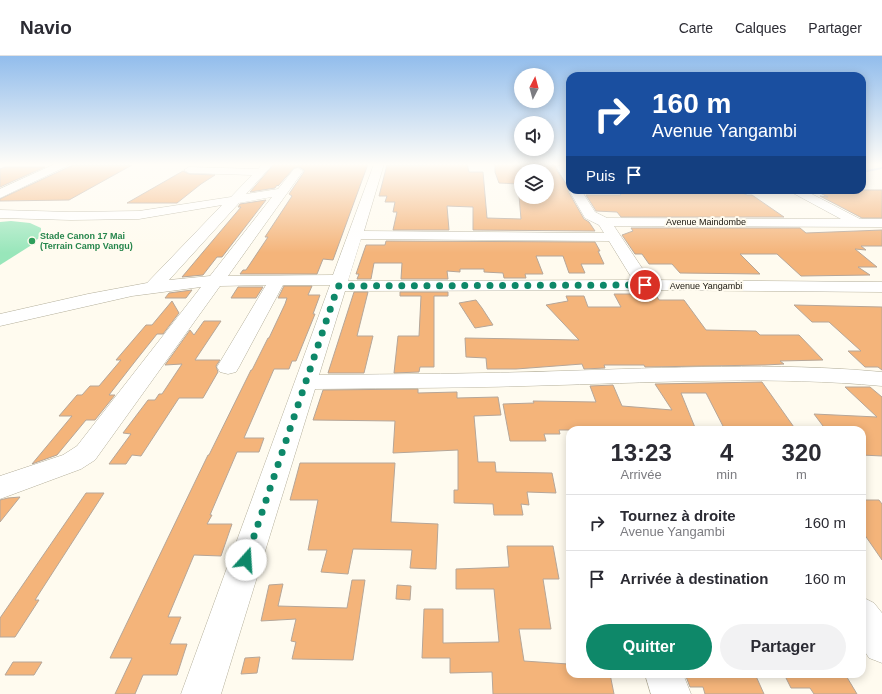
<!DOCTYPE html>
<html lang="fr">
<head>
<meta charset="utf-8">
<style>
  :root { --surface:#fff; --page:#f2f2f3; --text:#2b2b33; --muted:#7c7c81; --line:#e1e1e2; --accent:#0e8869 }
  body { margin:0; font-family:Arial,sans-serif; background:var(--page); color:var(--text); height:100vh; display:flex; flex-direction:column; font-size:15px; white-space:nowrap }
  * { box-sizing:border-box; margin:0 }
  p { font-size:13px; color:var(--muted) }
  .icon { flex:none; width:22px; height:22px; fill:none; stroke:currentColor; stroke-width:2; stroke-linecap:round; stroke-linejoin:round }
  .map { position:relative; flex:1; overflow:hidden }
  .panel { position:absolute; left:566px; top:370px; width:300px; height:252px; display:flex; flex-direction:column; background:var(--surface); border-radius:12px; box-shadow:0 2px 10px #0003 }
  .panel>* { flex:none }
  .hud { position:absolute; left:566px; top:16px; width:300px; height:122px; border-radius:12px; box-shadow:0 2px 10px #0003; background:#1a4fa0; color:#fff; overflow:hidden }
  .needle { width:26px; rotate:6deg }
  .buttons { position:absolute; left:514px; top:12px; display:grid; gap:8px }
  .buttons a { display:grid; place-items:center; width:40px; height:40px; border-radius:50%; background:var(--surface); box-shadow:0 2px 10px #0003; font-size:20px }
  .pin { position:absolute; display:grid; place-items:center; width:34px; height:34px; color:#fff; margin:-17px; border:2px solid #fff; border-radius:50%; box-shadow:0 1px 4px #0007 }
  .me { position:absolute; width:44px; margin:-22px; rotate:19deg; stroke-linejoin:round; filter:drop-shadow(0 0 3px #0008) }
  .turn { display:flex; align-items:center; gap:14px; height:84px; padding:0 20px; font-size:18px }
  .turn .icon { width:52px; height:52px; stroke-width:2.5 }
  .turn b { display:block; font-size:28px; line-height:34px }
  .then { display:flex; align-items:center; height:38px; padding:0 20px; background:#0003; gap:8px; font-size:15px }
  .eta { display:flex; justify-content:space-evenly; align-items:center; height:68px; text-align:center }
  .eta b { font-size:24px; font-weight:700; line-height:28px }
  .primary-button { display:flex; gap:8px; margin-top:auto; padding:8px 20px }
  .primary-button a { flex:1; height:46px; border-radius:24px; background:var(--accent); color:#fff; font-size:16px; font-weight:700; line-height:46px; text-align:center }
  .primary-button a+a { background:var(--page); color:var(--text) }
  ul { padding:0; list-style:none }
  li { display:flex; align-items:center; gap:12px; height:56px; padding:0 20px; border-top:1px solid var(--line) }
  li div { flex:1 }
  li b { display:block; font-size:15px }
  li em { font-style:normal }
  header { display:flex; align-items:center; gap:24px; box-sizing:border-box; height:56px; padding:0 20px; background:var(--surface); border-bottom:1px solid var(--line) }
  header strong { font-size:19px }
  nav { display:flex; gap:22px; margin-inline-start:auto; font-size:14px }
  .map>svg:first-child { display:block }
</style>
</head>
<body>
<header>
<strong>Navio</strong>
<nav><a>Carte</a><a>Calques</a><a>Partager</a></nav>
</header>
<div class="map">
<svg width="882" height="638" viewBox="0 0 882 638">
  <rect width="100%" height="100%" fill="#fffbef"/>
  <path fill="#98e6ba" d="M11,165L30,167L41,172V180L30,190L0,209V166Z"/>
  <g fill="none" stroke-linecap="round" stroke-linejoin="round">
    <path fill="#b2cbf3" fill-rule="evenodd" d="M882,111V113L862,117V115Z"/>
  </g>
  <g fill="#f4b47a" stroke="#b6a698" fill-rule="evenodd">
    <path d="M274,108H368L333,204L323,203L317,218H240L243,214H246L268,181H265L292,140L289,138L304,116V114L299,111L294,112L278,130L277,129L275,132L250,136Z"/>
    <path d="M426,108H467L469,116H483L487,162L521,163L518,128L499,127L495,116V108L556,109V113L569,132L568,135L584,163L589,166L595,175L473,174V151L447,150L449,174H393L397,156H393L395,146H385L387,140H379L387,109H426ZM521,115H547V141H521Z"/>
    <path d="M73,109H132L69,144L0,145V143Z"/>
    <path d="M5,111H45L0,131V113Z"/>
    <path d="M183,115L189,118L215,119L201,128L177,147H127Z"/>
    <path d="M631,134H737L747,139H752L784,161H621L617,156L596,155L586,139H621L618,135H632Z"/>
    <path d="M814,134H882V162H862L820,140L828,141Z"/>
    <path d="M266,144L222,201H217L203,219L182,221L241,151H238L240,148Z"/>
    <path d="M631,172H800L806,177L882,174V190H861L866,194L855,193L877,211H858L870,219L801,220L777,198H740L760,218L680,217L672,208H649L642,198H635L622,179L633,175Z"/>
    <path d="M386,185L595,186L600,195H598L604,208H581L585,217H569L563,200H536L543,218H525L526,222H504L503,217L484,216V213H460V216L447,215L448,223H401L402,207H374L371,223H357L359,218H356L366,189H385Z"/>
    <path d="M284,230H312L308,239H320L313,258H315L296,305H292L289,313H274L244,382H264L259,396H237L210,459H212L207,468H232L221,500L194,499L168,561H181L170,588H187L177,619H143L135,638H115L132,602H110L208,399H209L251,314H252L268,282H269L285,248L287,242H278Z"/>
    <path d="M238,231H263L256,242H231Z"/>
    <path d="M192,234L186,242H165L169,237Z"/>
    <path d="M354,236H368L357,280H373L364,317H328Z"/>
    <path d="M400,236H448V240H434V311H420L419,316L394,317L398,280H419L421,240H400Z"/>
    <path d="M634,236H654L659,244H684L706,274L756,275L760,279H799L823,304L780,305L784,308L765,309L645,311L644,309H604L605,312L584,313L582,308L516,313H487L486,302L466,301L465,282L579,284L546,249L568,245L566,240H584L588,251H621L614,238H635Z"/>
    <path d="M476,244L482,252L493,269L475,272L459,247Z"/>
    <path d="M172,245L179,257L163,278H157L137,303L109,339H115L95,364H86L57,399L32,408L72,360H59L77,339H82L90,330H99L121,304H116L146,269H152Z"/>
    <path d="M794,249L882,251V314L878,311H865L848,295H861L829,266H812Z"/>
    <path d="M204,265H221L195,304H220L216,310L218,316L203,342H179L141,400L132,399L126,408H109L131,378L123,377L148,344H155L159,338H162L182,308L165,309L190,274L194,279Z"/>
    <path d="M762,326L796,374H725L706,337H681L696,374H559L560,378H544L546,385H510L503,348L534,347L533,345L596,346L590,330L613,329L622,350L672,354L655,328Z"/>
    <path d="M845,331H870L882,341V400L862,399V374H826L814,358L877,361Z"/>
    <path d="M418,333V337L457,336V342L498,341L501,359L474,360L478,406H495L496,416L552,417L556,437L527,436L529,449L521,448L523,459H494L493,448L454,447V434H458V394L393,397L395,365L313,364L323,334Z"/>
    <path d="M300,407H395L391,466L438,468L436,513L410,512L412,494L353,493L348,518L321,516L327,494H308L318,444H290Z"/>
    <path d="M86,437H104L35,544H39L15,581H0V562Z"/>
    <path d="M20,441L0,466V444L8,442Z"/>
    <path d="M862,444H879L882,448V504L862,475Z"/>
    <path d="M507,490H553L559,523H543L551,573H519L524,605L568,608L569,618H610L614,638H493L492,616L450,617V602H422L424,553H443V587L499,586L494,533H456V513L509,511Z"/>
    <path d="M352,524H365L353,604L292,603L296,586L291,585L296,563L261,565L269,529L283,528L278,550L347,552Z"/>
    <path d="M397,529L411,530L410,544L396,543Z"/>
    <path d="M260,601L257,617L241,618L245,602Z"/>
    <path d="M13,606H42L34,619H5Z"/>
    <path d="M685,618H755L764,638H705L703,631H690Z"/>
    <path d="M784,618H845L857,638H814L810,632H791Z"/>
  </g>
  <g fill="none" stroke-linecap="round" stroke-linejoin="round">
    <defs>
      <g id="minor">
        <path d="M55,108H68L67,110L0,142V133Z"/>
        <path d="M262,108H273L246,138L278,133L294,113L298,112L303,115L228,220L333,219L374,108H384L364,175L604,177L599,169L585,162L569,134L570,133V134H581L595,156L607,162L841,163L791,136L789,134H804L860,163H882V171L614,170L650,224L882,226V236L645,234L345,235L319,319C400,318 481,318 561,315C668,312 775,306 882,316V330C774,320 667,326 559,329C478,332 396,332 315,333L221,638H181L330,229H283L239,311L236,316L228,318L220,316L217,311L266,229L220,230L95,404L81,413L0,443V420L63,399L77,390L201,231L132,240L0,270V258L88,238L147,227L222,149L139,163L71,164L0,162V154L71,156L139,155L231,141L252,119L189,117L184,114L189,111L258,113ZM272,141L210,220L169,224L239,147ZM361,183L609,185L633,224L348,225Z"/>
        <path d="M566,108H570V113L568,114L570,116V128L566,127L557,112L558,110Z"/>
        <path d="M862,541L874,547L882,557V607L869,602L862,591Z"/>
        <path d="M645,618H683L691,638H651Z"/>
      </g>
    </defs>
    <use href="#minor" stroke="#b4af9b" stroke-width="1"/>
    <use href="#minor" fill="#fff" fill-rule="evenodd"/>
  </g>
  <linearGradient id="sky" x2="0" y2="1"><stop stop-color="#92bdec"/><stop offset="0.55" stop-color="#fffdf8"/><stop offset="1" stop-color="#fffdf8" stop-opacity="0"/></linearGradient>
  <rect width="882" height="197" fill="url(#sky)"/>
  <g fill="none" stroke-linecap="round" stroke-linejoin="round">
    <path stroke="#0e8869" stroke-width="7" stroke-dasharray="0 12.6" d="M246,504L338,230L645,229"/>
  </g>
  <circle fill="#2e9e5b" stroke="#fffbef" stroke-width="1.5" cx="32" cy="185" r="4"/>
  <g text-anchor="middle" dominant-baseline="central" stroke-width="4" stroke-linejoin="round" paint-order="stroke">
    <g font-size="9" fill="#19160f" stroke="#fffbef">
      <text x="706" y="166">Avenue Maindombe</text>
      <text x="706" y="230">Avenue Yangambi</text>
    </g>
    <g font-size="9" font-weight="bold" fill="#27864d" stroke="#fffbef" text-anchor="start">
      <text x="40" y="180">Stade Canon 17 Mai<tspan x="40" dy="10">(Terrain Camp Vangu)</tspan></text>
    </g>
  </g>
</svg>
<div class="buttons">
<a><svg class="needle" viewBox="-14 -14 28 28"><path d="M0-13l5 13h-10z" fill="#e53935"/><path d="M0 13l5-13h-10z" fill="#7c7c81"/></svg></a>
<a><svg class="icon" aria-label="sound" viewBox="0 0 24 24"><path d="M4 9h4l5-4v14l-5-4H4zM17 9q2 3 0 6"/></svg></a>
<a><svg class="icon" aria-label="layers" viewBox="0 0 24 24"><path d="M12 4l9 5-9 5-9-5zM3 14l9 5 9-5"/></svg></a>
</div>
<div class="pin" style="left:645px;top:229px;background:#d93025"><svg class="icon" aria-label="arrive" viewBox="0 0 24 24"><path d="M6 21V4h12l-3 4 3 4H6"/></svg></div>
<svg class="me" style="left:246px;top:504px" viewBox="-20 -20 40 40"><circle r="19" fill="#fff"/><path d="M0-13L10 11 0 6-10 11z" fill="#0e8869"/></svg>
<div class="hud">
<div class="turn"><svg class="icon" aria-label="right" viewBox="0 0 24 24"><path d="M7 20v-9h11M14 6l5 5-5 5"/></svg><div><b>160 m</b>Avenue Yangambi</div></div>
<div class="then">Puis<svg class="icon" aria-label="arrive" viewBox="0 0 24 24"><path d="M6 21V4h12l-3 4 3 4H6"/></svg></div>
</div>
<section class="panel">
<div class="eta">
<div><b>13:23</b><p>Arrivée</p></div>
<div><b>4</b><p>min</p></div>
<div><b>320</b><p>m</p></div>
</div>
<ul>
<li><svg class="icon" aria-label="right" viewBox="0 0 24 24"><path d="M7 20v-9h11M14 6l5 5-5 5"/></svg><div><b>Tournez à droite</b><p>Avenue Yangambi</p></div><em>160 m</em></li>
<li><svg class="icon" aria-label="arrive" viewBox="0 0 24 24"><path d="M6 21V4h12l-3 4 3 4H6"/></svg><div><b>Arrivée à destination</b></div><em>160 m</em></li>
</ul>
<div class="primary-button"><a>Quitter</a><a>Partager</a></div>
</section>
</div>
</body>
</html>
